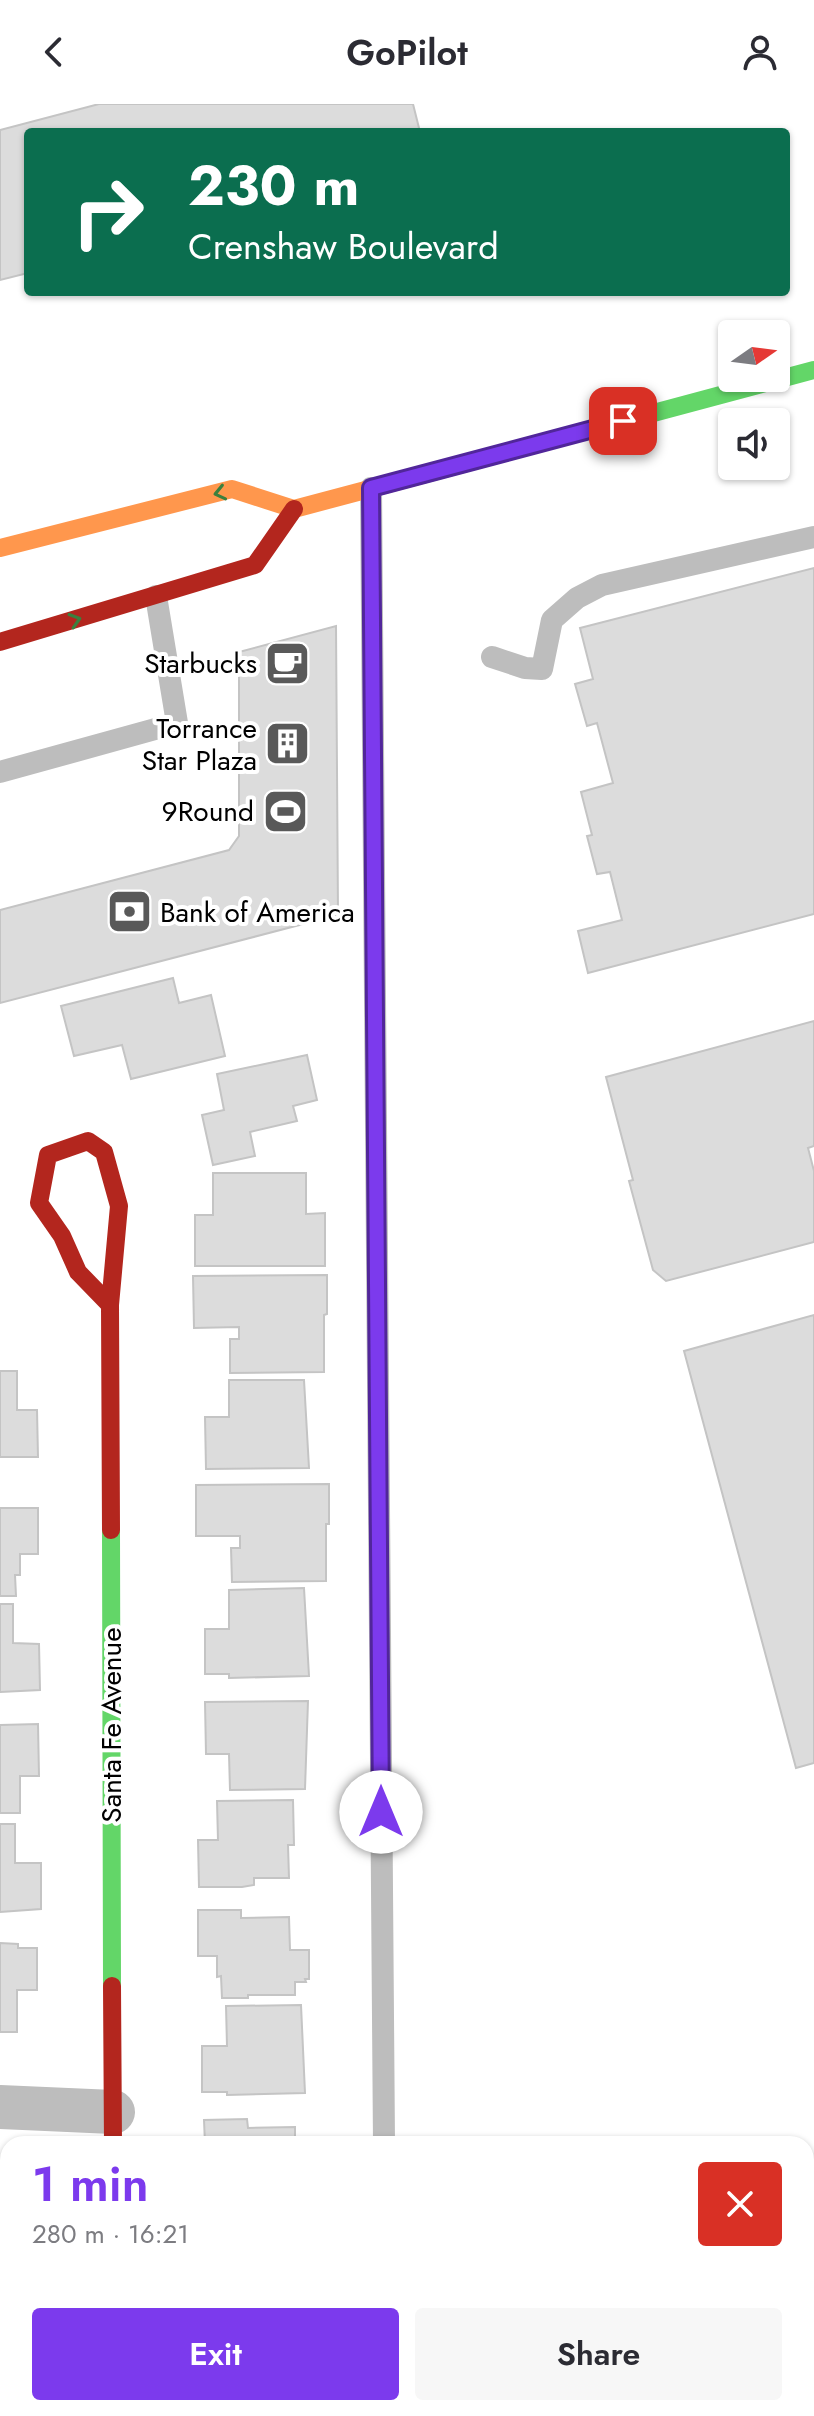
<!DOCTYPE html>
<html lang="en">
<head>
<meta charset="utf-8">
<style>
  :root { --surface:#fff; --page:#f7f7f7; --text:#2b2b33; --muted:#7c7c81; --accent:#7c3aed }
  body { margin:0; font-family:Jost,sans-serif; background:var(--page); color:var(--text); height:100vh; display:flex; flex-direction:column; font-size:30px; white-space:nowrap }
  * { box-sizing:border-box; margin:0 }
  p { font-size:26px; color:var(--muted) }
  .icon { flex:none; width:44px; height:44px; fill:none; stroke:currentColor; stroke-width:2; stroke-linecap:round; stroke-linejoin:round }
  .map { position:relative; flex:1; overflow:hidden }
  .drawer { position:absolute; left:0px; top:2032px; width:814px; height:280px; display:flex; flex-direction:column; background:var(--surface); border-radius:24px 24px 0 0; box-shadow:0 2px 6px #0004 }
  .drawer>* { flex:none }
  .hud { position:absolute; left:24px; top:24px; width:766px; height:168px; border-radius:8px; box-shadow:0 2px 6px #0004; background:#0b6e4f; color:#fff; overflow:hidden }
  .needle { width:52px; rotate:76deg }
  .controls { position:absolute; left:718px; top:216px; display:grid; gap:16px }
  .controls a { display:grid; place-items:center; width:72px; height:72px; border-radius:8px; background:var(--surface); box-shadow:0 2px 6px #0004; font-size:40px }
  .pin { position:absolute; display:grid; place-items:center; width:68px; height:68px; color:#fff; margin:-34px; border-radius:16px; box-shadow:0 4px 12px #0006 }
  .me { position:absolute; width:88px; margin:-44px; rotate:0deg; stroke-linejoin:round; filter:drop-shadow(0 0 6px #0008) }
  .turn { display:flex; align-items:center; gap:28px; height:168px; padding:0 32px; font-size:36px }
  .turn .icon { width:104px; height:104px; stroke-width:2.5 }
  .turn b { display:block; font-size:56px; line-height:68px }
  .round { display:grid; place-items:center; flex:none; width:84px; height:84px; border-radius:8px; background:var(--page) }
  .head { display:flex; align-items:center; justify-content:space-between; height:136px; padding:0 32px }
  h1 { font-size:48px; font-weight:600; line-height:60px; color:var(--accent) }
  .primary-button { display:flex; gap:16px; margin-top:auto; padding:16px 32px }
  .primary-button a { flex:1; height:92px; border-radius:8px; background:var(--accent); color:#fff; font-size:32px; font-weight:600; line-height:92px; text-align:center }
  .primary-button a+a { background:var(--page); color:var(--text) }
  header { display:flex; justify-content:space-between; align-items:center; height:104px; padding:0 32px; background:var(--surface); font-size:36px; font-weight:600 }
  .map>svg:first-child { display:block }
</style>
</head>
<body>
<header><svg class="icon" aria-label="back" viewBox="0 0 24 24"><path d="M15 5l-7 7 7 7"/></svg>GoPilot<svg class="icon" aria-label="person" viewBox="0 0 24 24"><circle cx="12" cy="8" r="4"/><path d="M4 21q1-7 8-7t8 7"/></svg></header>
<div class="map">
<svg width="814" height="2312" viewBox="0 0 814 2312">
  <rect width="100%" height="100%" fill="#fff"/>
  <g fill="#dcdcdc" stroke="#c4c4c4" stroke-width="2">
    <path d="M99,0H413L420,28H28V169L0,176V26Z"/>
    <path d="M814,464V810L588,869L578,827L622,816L610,768L597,770L587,732L592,731L581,688L613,679L597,619L587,622L575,580L593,575L580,524Z"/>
    <path d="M336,522L338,811L0,899V806L229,746L239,732V548Z"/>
    <path d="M173,874L179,899L211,891L225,952L131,975L122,941L74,952L61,902Z"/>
    <path d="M814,917V1042L808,1044L814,1067V1138L666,1177L653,1166L629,1077L633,1076L606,973Z"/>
    <path d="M307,951L317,996L293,1002L297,1017L250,1028L255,1052L213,1061L202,1011L224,1006L217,970Z"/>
    <path d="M213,1069H306V1110L325,1109V1162H195V1111H213Z"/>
    <path d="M327,1171V1210L324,1211V1268L230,1269V1235H239V1223L194,1224L193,1172Z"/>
    <path d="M814,1211V1659L796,1664L684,1247Z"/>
    <path d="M0,1267H17V1306H37L38,1353H0Z"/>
    <path d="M229,1276H304L309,1364L206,1365L205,1313H229Z"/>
    <path d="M329,1380V1420H326V1477L232,1478L231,1444H240V1432H196V1381Z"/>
    <path d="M0,1404H38V1450H20V1471H15L16,1492H0Z"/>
    <path d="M304,1484L309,1572L229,1574V1570H205V1525H229V1486Z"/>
    <path d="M0,1500H13V1539L39,1540L40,1586L0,1588Z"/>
    <path d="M308,1597L305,1685L230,1686L229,1650H206L205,1598Z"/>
    <path d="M38,1620L39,1672H20V1709H0V1621Z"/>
    <path d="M293,1696L294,1741H288L289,1774H254V1781L242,1783H199L198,1736H218L217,1697Z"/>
    <path d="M0,1720H15V1759H41V1805L0,1808Z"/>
    <path d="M198,1806H241V1814L289,1813L290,1846H309V1875H305L306,1878H295V1891H248V1894H222L221,1872L217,1873V1852H198Z"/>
    <path d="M0,1839L18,1840V1844H37V1886H17V1928H0Z"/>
    <path d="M301,1901L305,1989L227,1991V1988H202V1942H227L226,1902Z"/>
    <path d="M247,2015L248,2024L295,2023V2040H205L204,2016Z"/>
    <rect x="0" y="2061" width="8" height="89"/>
    <rect x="0" y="2175" width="8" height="86"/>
    <path d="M0,2271H8V2304H14V2308H38V2312H0Z"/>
    <path d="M232,2304H307V2311L232,2312Z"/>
  </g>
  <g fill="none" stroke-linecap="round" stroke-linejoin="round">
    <g stroke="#bdbdbd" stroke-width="22">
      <path d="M371,384L384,2040"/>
      <path d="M492,553L525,564L542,565L552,516L577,494L602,481L814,433"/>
      <path d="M0,668L177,619L156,492"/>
      <path d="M386,2304V2312"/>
    </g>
    <g stroke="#bdbdbd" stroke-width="44">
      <path d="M0,2003L113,2008"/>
      <path d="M117,2304V2312"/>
    </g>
    <g stroke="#63d668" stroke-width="18">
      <path d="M422,371L814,266"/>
      <path d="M111,1426L112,1882"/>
    </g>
    <path stroke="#ff974d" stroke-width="18" d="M0,444L232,385L294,405L422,371"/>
    <g stroke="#b3261e" stroke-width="18">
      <path d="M0,538L255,461L294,405"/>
      <path d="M110,1201L78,1168L62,1132L39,1099L48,1051L88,1037L104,1048L119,1102L110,1201L111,1426"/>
      <path d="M112,1882L113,2040"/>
    </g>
  </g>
  <defs><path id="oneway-chevron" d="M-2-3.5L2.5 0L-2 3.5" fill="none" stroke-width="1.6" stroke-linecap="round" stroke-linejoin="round" transform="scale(2)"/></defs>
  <g stroke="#3b803e">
    <use href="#oneway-chevron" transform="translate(220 389) rotate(167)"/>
    <use href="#oneway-chevron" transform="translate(75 516) rotate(-17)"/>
  </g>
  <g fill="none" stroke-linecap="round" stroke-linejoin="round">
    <defs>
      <path id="route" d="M381,1708L371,384L623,317"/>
    </defs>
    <use href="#route" stroke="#51269a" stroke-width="20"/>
    <use href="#route" stroke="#7c3aed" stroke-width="14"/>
  </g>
  <defs>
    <symbol id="cafe-square" viewBox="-11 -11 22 22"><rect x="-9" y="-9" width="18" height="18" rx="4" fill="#595959" stroke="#fff"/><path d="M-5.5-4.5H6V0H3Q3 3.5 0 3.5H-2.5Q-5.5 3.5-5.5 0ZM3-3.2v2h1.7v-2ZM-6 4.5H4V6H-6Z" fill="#fff"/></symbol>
    <symbol id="building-square" viewBox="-11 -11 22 22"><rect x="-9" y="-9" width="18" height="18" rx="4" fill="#595959" stroke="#fff"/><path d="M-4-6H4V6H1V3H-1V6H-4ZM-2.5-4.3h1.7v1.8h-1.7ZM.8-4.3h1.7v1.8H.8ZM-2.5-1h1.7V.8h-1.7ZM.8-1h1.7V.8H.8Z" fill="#fff"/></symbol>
    <symbol id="stadium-square" viewBox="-11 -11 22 22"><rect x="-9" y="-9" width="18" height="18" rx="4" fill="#595959" stroke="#fff"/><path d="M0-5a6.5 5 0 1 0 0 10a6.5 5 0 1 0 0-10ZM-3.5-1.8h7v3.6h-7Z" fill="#fff"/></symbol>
    <symbol id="bank-square" viewBox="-11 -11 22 22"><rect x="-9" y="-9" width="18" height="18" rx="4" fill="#595959" stroke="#fff"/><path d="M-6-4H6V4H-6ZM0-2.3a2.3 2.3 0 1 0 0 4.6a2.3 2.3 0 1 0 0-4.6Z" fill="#fff"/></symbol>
  </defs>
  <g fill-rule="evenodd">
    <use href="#cafe-square" x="262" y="534" width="51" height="51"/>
    <use href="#building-square" x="262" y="614" width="51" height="51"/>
    <use href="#stadium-square" x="260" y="682" width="51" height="51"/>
    <use href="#bank-square" x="104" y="782" width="51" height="51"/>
  </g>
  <g text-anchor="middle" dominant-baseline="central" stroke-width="8" stroke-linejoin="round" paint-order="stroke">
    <g font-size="28" fill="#000" stroke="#fff" text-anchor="end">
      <text x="257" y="559">Starbucks</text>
      <text x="257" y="624">Torrance<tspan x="257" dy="32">Star Plaza</tspan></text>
      <text x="254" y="707">9Round</text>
      <text x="160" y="808" text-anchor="start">Bank of America</text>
    </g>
    <g font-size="28" fill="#000" stroke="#fff">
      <text transform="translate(111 1621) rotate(-90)">Santa Fe Avenue</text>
    </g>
  </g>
</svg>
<div class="controls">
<a><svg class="needle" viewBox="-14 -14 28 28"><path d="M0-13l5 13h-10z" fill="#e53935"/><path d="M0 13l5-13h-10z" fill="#7c7c81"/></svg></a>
<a><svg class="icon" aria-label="sound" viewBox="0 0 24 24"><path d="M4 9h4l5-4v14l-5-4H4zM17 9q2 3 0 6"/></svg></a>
</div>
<div class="pin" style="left:623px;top:317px;background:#d93025"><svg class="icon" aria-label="arrive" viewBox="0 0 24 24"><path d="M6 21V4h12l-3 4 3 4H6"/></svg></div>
<svg class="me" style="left:381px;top:1708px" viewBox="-20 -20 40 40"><circle r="19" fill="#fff"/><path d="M0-13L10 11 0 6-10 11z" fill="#7c3aed"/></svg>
<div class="hud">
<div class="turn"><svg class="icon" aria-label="right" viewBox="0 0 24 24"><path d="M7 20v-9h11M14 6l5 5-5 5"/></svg><div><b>230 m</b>Crenshaw Boulevard</div></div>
</div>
<section class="drawer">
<div class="head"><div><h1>1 min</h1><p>280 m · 16:21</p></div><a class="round" style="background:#d93025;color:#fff"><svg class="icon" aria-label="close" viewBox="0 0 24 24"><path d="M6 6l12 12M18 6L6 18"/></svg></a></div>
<div class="primary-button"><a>Exit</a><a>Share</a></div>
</section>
</div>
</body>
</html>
